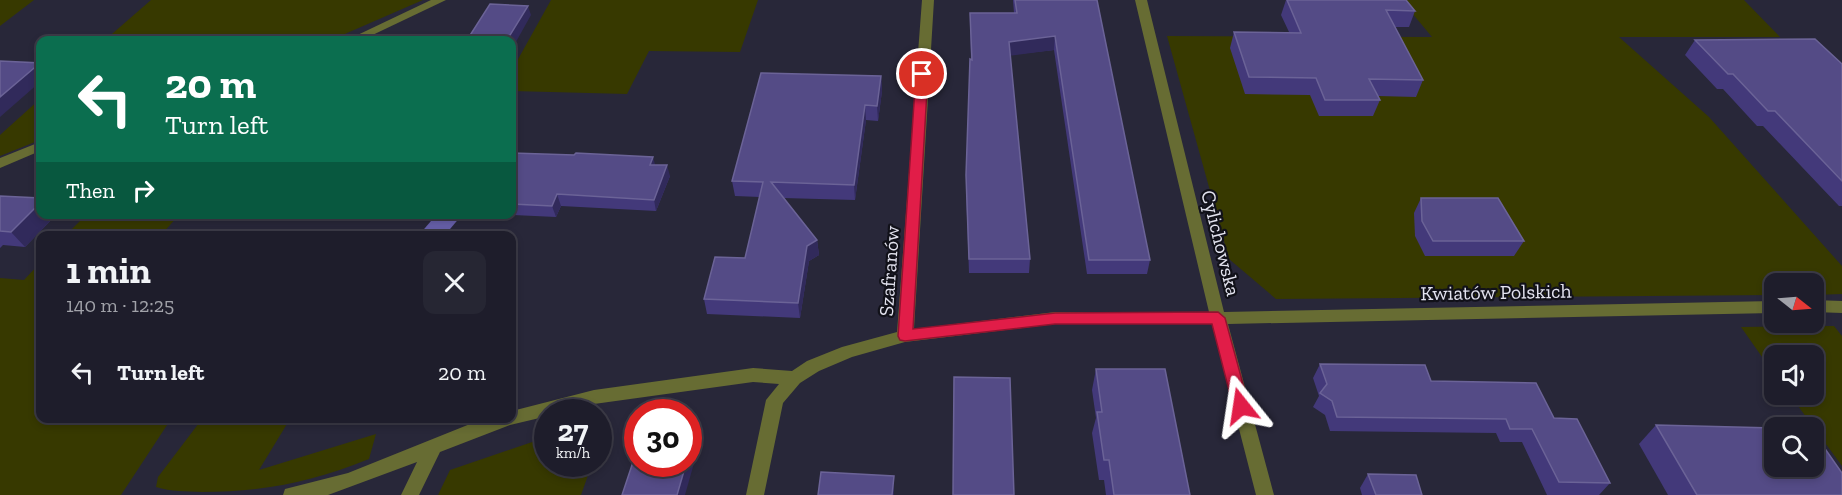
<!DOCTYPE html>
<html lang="en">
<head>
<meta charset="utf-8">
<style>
  :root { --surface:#1e1d2b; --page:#262633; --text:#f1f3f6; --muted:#a1a2a9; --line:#3c3b47 }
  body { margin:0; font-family:"Zilla Slab",serif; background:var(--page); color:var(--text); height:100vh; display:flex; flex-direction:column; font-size:22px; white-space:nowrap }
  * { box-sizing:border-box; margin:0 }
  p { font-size:20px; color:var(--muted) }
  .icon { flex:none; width:33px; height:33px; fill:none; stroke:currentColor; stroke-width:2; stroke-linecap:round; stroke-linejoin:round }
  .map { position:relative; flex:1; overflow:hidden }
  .sheet { position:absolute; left:36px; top:231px; width:480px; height:192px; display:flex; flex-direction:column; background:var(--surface); border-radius:12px; box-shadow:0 3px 9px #0003,0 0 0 2px var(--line) }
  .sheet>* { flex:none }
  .guide { position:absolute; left:36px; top:36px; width:480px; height:183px; border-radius:12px; box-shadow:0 3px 9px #0003,0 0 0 2px var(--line); background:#0b6e4f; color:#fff; overflow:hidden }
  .needle { width:39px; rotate:107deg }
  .tools { position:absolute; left:1764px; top:273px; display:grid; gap:12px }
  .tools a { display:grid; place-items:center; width:60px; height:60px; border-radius:12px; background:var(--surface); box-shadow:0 3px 9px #0003,0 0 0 2px var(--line); font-size:30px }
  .speed { position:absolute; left:534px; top:399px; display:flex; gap:12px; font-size:30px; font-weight:700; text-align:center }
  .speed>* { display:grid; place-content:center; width:78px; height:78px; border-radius:50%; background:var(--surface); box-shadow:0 3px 9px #0003,0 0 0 2px var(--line); line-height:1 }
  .speed small { font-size:15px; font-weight:400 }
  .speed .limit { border:9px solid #d22; background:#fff; color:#111 }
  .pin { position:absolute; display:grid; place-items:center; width:51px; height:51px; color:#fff; margin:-26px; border:3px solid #fff; border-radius:50%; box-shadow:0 2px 6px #0007 }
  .me { position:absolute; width:66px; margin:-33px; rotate:345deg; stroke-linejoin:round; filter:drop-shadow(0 0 4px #0008) }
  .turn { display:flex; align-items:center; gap:21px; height:126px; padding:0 30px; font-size:27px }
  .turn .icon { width:78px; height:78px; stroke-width:2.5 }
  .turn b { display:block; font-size:42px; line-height:51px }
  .then { display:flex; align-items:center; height:57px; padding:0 30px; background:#0003; gap:12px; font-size:22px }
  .round { display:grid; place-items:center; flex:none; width:63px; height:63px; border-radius:12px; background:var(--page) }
  .headline { display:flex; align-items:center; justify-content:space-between; height:102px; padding:0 30px }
  h1 { font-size:36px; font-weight:800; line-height:45px }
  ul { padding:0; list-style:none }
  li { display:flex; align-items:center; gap:18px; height:78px; padding:0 30px }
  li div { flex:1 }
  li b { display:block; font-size:22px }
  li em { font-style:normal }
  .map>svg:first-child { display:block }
</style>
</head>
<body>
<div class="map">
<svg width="1842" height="495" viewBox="0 0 1842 495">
  <rect width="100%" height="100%" fill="#282739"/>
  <g fill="#373900">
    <path d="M0,0H34L0,26Z"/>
    <path d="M151,0H423L331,40H105Z"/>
    <path d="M551,0H758L740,52L649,51L627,94L512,91V70Z"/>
    <path d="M1401,0H1744L1780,37H1619L1709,117L1842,266V294L1814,295V284H1774V295L1276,299L1229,259L1167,36L1432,37Z"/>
    <path d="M40,99V140L0,156V135Z"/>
    <path d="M86,215V214L179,215L161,235H66Z"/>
    <path d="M40,263V418L171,419L121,495H0V278L24,280Z"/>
    <path d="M1834,326L1842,336V466L1790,395L1814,394V356H1774V374L1741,327Z"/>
    <path d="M202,419H290L259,470L376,434L369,459C312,482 263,492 202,492C186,491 171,492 156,487L158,477Z"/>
    <path d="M547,437L548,464H592L581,495H438L450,470Z"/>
  </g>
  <path fill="#6760aa" d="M437,214L461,216L445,235H419Z"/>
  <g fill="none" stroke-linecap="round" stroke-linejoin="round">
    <g fill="#676c33" fill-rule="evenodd">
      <path d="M431,0H446L362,40H347Z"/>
      <path d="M922,0H934L914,329L1055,312H1209L1135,0H1147L1224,312L1774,301V313L1228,324L1274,495H1256L1212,324H1055L905,342L852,357L819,371L800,383L783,403L764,495H746L766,400L779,384L753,382L594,404L561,412H548V416L510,425L440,452L419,495H401L417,462L328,495H283L285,489L348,473L485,418H512V411L594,390L753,368L792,371L807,361L842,347L897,332Z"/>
      <path d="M40,142V151L0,168V158Z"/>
      <path d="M1814,300L1842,301V313L1814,312Z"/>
    </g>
  </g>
  <g fill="#43397a">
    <path d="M1013,0H1097L1150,260L1147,274H1087L1054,50L1010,55L1030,259L1029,273H969L966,190L970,59L971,60L970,26V13H1014Z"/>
    <path d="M1286,0H1406L1415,11L1409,27H1395L1423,80L1416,97L1378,96L1380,100L1373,116H1319L1310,95L1245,94L1230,48L1234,32H1289L1281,15Z"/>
    <path d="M1695,40L1842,64V206H1839L1763,126H1757L1723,89H1717L1685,55Z"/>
    <path d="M881,76L882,91L878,121L866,120L855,200L783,198L817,240L819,255L809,261L800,318L707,314L704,299L745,258L760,197L735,196L732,181Z"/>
    <path d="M512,153L655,165L670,176L656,211L561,206L556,217L494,214H512Z"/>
    <path d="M0,196L40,214H57L25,247L3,245L0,248Z"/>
    <path d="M1421,198L1524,241L1514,256H1425L1415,236L1414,213Z"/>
    <path d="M1320,364L1431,381L1554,418L1610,483L1599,495H1547L1522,442H1500L1496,433L1330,431L1325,415L1313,407L1319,396L1313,378Z"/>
    <path d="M1096,369L1190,495H1106L1104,480H1099L1092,433L1096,418L1092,390Z"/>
    <path d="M1656,425L1842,495H1668L1639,444Z"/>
    <path d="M1368,474L1422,495H1362L1360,488Z"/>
  </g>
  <g fill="#312a5b">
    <path d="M528,6L531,15L512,49V40H507Z"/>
    <path d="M1055,36L1054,50L1008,56L1009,42Z"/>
    <path d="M40,63V82L0,117V97Z"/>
    <path d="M881,76L882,91L878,121L877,106Z"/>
    <path d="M865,105L866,120L855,200L854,185Z"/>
    <path d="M653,157L656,168L650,165Z"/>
    <path d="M667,165L670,176L656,211L654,200Z"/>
    <path d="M557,194L561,206L556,217L552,206Z"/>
    <path d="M40,203V214H57L25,247L11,232Z"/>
    <path d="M817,240L819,255L809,261L800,318L798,303L807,246Z"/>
    <path d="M692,442L696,456L685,495H677L686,464H688V453Z"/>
    <path d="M894,476V495H892Z"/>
  </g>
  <g fill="#544b86" stroke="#6b6397" stroke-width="1.5">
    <path d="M1015,0H1097L1150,260H1089L1055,36L1009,42L1030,259H969L966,175L970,59L972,60L970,13H1017Z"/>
    <path d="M1287,0H1406L1415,11L1386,10L1423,80L1369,79L1380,100H1325L1316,78L1249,77L1234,32L1301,33Z"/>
    <path d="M490,4L528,6L507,40H467Z"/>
    <path d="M1815,39L1842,64V181L1775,111H1768L1733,74H1728L1695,40Z"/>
    <path d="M0,61L40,63L0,97Z"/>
    <path d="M761,73L881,76L877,106L865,105L854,185L771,182L817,240L807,246L798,303L704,299L715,257L745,258L763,182L732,181Z"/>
    <path d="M512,153L574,155L576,153L653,157L650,165H667L654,200L557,194L552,206L512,204Z"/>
    <path d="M0,196L40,198V203L11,232L0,231Z"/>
    <path d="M1421,198H1498L1524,241H1433L1422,221Z"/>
    <path d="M1320,364L1425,365L1431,381L1536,383L1554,418L1577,419L1610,483L1559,482L1532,429H1510L1506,419L1337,417L1332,401L1320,393L1327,384Z"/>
    <path d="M1096,369H1165L1190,495H1114L1109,460H1104L1097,412H1102Z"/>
    <path d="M954,377L1010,378L1014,495H953Z"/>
    <path d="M1656,425L1774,428V466H1814V433L1842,473V495H1697Z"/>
    <path d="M688,441L692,442L688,453Z"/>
    <path d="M638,447V464H686L677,495H622Z"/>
    <path d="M821,472L894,476L892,495H818Z"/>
    <path d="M1368,474L1416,475L1422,495H1376Z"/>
  </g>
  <path fill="#e11d48" stroke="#92132f" stroke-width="1.5" d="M922,71L928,74L913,329L1055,313L1218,312L1225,318L1249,406L1247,411H1236L1233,406L1212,324H1055L905,341L900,340L898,336L916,74Z"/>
  <g text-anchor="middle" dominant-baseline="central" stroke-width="4.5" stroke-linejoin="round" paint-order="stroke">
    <g font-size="20" fill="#e3e3ef" stroke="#111119">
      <text transform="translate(1221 243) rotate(76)">Cylichowska</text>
      <text transform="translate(889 271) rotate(-86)">Szafranów</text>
      <text transform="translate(1496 292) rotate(-1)">Kwiatów Polskich</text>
    </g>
  </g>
</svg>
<div class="tools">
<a><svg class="needle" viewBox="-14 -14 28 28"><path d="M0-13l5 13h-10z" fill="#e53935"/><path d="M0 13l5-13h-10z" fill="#a1a2a9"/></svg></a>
<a><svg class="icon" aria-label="sound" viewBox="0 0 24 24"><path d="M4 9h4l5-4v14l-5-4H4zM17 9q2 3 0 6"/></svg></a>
<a><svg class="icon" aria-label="search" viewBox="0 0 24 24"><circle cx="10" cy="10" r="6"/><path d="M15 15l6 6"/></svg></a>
</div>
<div class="speed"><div>27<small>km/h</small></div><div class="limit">30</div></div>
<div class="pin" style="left:922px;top:74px;background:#d93025"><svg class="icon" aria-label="arrive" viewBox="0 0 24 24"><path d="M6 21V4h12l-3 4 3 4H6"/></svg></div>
<svg class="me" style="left:1241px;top:406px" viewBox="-20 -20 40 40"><path d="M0-17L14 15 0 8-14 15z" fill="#e11d48" stroke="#fff" stroke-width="4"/></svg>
<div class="guide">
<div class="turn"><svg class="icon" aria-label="left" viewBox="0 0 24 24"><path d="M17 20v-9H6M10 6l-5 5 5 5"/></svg><div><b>20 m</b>Turn left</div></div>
<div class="then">Then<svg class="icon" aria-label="right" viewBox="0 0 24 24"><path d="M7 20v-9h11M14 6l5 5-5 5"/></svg></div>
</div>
<section class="sheet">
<div class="headline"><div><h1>1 min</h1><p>140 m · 12:25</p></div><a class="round"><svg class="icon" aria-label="close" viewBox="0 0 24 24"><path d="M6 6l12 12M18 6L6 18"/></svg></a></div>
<ul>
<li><svg class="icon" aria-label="left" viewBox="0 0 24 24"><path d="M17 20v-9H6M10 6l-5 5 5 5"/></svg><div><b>Turn left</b></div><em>20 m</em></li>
</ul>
</section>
</div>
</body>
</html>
